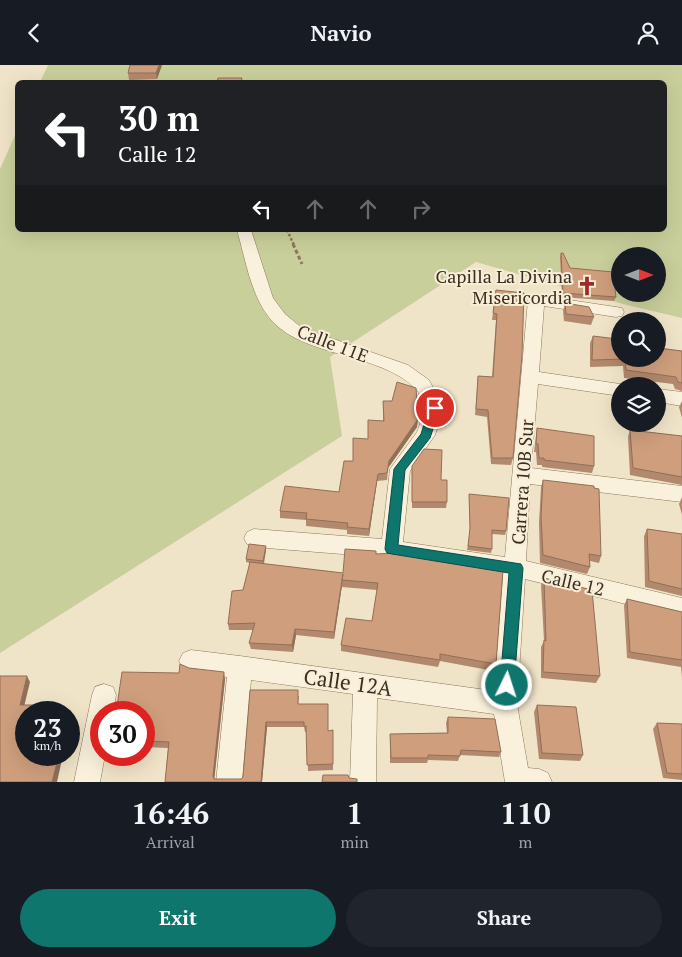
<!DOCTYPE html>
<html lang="en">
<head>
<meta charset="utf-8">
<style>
  :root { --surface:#171b24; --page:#20242c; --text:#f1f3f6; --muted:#9ea1a6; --accent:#0f766e }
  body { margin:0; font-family:"PT Serif",serif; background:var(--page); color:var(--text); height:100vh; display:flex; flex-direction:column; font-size:19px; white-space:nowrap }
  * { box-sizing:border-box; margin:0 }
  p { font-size:16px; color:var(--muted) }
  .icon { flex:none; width:28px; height:28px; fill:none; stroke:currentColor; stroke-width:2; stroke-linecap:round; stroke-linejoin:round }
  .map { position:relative; height:717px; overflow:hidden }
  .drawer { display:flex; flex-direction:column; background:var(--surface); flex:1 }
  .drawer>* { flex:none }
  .hud { position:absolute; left:15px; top:15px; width:652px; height:152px; border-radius:8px; box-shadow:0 5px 20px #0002; background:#202124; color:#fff; overflow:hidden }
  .needle { width:32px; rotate:90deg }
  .controls { position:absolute; left:611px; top:182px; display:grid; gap:10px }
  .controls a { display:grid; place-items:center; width:55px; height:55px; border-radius:50%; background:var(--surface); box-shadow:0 5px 20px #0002; font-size:25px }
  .speed { position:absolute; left:15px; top:636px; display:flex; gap:10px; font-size:25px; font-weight:700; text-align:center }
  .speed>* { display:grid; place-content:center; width:65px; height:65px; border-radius:50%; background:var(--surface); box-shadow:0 5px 20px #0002; line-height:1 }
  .speed small { font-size:12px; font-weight:400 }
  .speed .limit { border:8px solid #d22; background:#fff; color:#111 }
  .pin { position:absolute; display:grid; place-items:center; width:42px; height:42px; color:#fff; margin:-21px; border:2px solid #fff; border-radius:50%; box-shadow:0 1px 5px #0007 }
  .me { position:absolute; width:55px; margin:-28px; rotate:4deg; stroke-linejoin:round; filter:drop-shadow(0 0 4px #0008) }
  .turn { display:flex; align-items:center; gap:18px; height:105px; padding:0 20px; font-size:22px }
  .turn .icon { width:65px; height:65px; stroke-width:2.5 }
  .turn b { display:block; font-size:35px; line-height:42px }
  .lanes { display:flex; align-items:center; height:48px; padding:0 20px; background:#0003; justify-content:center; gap:25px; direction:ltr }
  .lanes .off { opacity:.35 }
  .eta { display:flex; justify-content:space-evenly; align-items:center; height:85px; text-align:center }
  .eta b { font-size:30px; font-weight:600; line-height:35px }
  .action { display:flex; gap:10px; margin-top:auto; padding:10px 20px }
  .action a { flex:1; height:58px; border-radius:30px; background:var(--accent); color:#fff; font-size:20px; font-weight:600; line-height:58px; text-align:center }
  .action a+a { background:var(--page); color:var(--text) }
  header { display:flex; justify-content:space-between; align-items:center; height:65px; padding:0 20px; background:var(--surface); font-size:22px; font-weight:600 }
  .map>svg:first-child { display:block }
</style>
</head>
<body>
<header><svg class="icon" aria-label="back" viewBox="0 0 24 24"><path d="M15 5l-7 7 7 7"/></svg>Navio<svg class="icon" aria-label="person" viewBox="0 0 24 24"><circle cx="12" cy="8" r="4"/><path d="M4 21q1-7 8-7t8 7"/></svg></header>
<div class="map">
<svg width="682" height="717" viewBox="0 0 682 717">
  <rect width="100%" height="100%" fill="#f0e4c8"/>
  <path fill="#c9cf9b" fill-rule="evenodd" d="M48,0H682V253L623,239L476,197L330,292L342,371L0,588V104L17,66L18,165H665V18L40,17ZM620,191H658V229H620Z"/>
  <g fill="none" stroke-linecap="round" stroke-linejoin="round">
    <defs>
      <g id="minor">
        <path d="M237,165H251L273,233L285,249L302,263L408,300L429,315L444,343L435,370L410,406L403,477L505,492L528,235L530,231L536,230L616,242L622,243L624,247L622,251L616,252L544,241L539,307L620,319L627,321H620V331L538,319L531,403L682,421V437L530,419L526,496L682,533V553L525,514L517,639L528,703L539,704L548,708L552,717H505L494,649L377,633L376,717H350L353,629L251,615L242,717H216L227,612L191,607L183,604L179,596L183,588L191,585L240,591L494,626L503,510L392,493L254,482L247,479L244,473L247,467L254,464L382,474L390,404L417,367L426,343C423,337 420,328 415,323C379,288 306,292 273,257C251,233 246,196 237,165Z"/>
        <path d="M658,324L682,327V341L658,337Z"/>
        <path d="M104,619L113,622L116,630L113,648H101V690H105L100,717H74L92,630L95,622Z"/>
      </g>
    </defs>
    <use href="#minor" stroke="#8d765c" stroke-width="1"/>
    <g stroke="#8d765c" stroke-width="2.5" stroke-dasharray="2.5 2" stroke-linecap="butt">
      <path d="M291,18L297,16"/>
      <path d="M287,165L294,180"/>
    </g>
    <path stroke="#8d765c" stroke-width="3" stroke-dasharray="4 2.5" stroke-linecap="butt" d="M293,179L302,199"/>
    <use href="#minor" fill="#faf1dc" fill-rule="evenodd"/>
  </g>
  <g fill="#b2896c">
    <path d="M162,0L157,14L129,15L128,8Z"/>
    <path d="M561,188L570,203L616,232L614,236L562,232L560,192Z"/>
    <path d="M496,225L513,393L511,400L491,399L487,352L475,350L478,311L492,312L496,255H492Z"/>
    <path d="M565,238L594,252L591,260L564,256L563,246Z"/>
    <path d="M593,271L617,277L682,286V326L675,324L673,319L624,313L623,301L590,302V278Z"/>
    <path d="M383,336L417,362L388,403L387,415L377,416L369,471L347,469V465L306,461V455L280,453V446L339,427L353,396L368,374L383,356Z"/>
    <path d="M682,336V353L679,342Z"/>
    <path d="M537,363L594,401L592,408L542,402V400H537L536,387H534Z"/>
    <path d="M630,365L682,371V420L630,410L628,372Z"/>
    <path d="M412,401L441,415L447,437L446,443H412Z"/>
    <path d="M543,415L601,491L599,498L590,496V502L587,509L540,498L539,458L541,422Z"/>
    <path d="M469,429L506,466L505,470L492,469V484L491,488L467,485L470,467L469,433Z"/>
    <path d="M682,432V450L679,439Z"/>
    <path d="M647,464L682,469V531L645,522L644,471Z"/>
    <path d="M266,481V485L264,499L343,508L376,489L496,599L494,606L440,596L438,602L341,586V580L372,556L377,525L342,522V520L334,574L296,570L293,587L251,584L249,578L253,565H229L228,559L243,525L250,498L246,497V494Z"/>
    <path d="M544,513L600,611L596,618L541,613V582L544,576L541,520Z"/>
    <path d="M627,534L682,547V613L681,602L627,593L624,540Z"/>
    <path d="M189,603L225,614L214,714H241L243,712L250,625L299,631L298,639L328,666L333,665V705L308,706L307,667H305L304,662H267L262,717H165L168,683L144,682V648L179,608Z"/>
    <path d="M537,640L583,690L580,696L539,694L534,647Z"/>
    <path d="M448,652L501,687L499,692L460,690L458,696L428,695L427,698H390V669L447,668L446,658Z"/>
    <path d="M657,658L682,659V715L663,713L653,664Z"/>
  </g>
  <g fill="#916f58">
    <path d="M159,0H162L157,14L156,8Z"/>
    <path d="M418,354L417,362L388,403L387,415L389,396Z"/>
    <path d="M378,409L377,416L369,471V464Z"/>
    <path d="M266,481V485L263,500V496Z"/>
    <path d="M343,509L342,520L334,574V567Z"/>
    <path d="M295,564L296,570L293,587L292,580Z"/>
    <path d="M224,607L225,614L214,717L213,711Z"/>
    <path d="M27,611L30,617L23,646L20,640Z"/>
    <path d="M34,640L38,646V648H33Z"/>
    <path d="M266,657L267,662L262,717H261Z"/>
    <path d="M59,690H63L57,717H52Z"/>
  </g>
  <g fill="#cf9f7d" stroke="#916f58">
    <path d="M130,0H159L156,8H128Z"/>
    <path d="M218,13H242L241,18H217Z"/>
    <path d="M561,188H563L570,203L613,207L616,232L563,228Z"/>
    <path d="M496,225L524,228L522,290L513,393H492L488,345L476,344L478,311L493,312L497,249L493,248Z"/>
    <path d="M565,238L589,242L594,252L566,249Z"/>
    <path d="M593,271L617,274V277H620V294H625L592,295Z"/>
    <path d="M658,283L682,286V318L678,317L676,312L626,305L625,294H658Z"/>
    <path d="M397,317L416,323L418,354L389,396L387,408L378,409L369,464L347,462L348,458L306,454L307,448L280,446L285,421L339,427L344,396H353V373L368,374V355L384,356L383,336H392Z"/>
    <path d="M537,363L594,371V401L544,395V393H539L538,379H536Z"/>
    <path d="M630,365L682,371V412L633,403Z"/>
    <path d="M424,384L442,385L441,415H447V437H412V401Z"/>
    <path d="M543,415L594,421V423L599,424L601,491L589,489L590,502L543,490L541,451Z"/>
    <path d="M469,429L509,433L506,466L492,465V484L468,481L470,463Z"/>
    <path d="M647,464L682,469V524L649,516Z"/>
    <path d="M249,479L266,481L263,496L246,494Z"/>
    <path d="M345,484L376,486V489L395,488L503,505L496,599L440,589V595L341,580L346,553L372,556L378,518L342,515L343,509L334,567L295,564L292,580L249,578L255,558L228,559L232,526L243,525L250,497L343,508Z"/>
    <path d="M544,513L592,525L600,611L543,607L544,575L546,576Z"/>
    <path d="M627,534L682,547V595L630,587Z"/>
    <path d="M180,599L189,603L224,607L213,711L214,714H241L243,712L250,625H298V639H328V666L333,665V699L307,700L306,661H304V657H266L261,717H165L169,677L144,676V648H116L122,607L179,608Z"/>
    <path d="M0,611H27L20,640H34L33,648H26V690H59L52,717H0Z"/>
    <path d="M537,640L576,642L583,690L542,688Z"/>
    <path d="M448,652L495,654L501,687L461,685L460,691L428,690V693H391L390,669L448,668Z"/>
    <path d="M657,658L682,659V709L667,708Z"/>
    <path d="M323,710H348L349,713L357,714V717H322Z"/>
  </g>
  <path fill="#0f766e" stroke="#0a4d48" d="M435,339L440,343L430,373L405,405L398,480L521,499L523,503L514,620L512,625L507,627L502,625L500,620L509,508L392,489L387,488L385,484L394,404L421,369L429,343Z"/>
  <defs>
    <symbol id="church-bare" viewBox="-9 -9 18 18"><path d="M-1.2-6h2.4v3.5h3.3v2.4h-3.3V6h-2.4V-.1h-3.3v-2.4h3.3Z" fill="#9e2a2b" stroke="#f7eed8" stroke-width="2.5" paint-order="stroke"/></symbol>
  </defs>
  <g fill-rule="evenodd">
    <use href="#church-bare" x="573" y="207" width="28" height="28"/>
  </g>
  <g text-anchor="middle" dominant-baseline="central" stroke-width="4" stroke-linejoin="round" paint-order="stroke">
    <g font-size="18" fill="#3d2e20" stroke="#f7eed8" text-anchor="end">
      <text x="572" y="211">Capilla La Divina<tspan x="572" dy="21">Misericordia</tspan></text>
    </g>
    <g font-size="18" fill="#3d2e20" stroke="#f7eed8">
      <text transform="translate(333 278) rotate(21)">Calle 11E</text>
      <text transform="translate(522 417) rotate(-86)">Carrera 10B Sur</text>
      <text transform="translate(573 517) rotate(13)">Calle 12</text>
    </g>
    <g font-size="21" fill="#3d2e20" stroke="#f7eed8">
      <text transform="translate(348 617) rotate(8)">Calle 12A</text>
    </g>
  </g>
</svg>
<div class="controls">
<a><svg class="needle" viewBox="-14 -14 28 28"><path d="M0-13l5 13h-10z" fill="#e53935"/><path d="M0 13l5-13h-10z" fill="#9ea1a6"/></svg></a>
<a><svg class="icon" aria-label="search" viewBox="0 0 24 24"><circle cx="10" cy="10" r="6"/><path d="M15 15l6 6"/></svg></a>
<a><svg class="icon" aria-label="layers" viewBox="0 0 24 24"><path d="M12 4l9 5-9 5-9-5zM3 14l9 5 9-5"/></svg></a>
</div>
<div class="speed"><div>23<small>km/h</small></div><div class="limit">30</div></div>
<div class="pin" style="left:435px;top:343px;background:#d93025"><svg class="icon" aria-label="arrive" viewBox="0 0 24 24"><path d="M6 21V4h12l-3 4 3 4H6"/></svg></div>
<svg class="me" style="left:507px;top:620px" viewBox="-20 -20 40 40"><circle r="17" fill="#0f766e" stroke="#fff" stroke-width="3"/><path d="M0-11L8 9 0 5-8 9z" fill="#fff"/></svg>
<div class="hud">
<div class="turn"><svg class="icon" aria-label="left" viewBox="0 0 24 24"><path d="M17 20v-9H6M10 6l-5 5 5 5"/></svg><div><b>30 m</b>Calle 12</div></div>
<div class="lanes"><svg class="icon" aria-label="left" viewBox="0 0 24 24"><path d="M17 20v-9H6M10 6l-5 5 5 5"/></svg><svg class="icon off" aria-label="ahead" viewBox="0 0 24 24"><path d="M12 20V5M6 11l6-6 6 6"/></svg><svg class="icon off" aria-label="ahead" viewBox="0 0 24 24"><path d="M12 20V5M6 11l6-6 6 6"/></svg><svg class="icon off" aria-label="right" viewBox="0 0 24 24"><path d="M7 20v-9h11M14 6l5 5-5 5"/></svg></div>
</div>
</div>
<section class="drawer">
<div class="eta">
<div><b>16:46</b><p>Arrival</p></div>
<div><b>1</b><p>min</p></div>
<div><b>110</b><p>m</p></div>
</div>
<div class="action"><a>Exit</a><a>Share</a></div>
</section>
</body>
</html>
